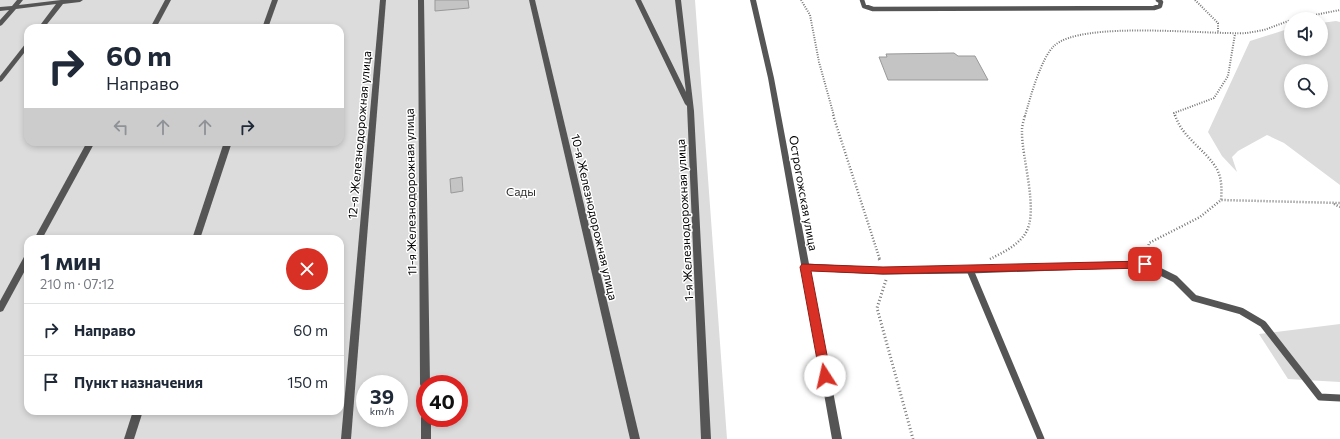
<!DOCTYPE html>
<html lang="ru">
<head>
<meta charset="utf-8">
<style>
  :root { --surface:#fff; --page:#f2f2f3; --text:#1f2937; --muted:#747a83; --line:#e0e1e3 }
  body { margin:0; font-family:Commissioner,sans-serif; background:var(--page); color:var(--text); height:100vh; display:flex; flex-direction:column; font-size:15px; white-space:nowrap }
  * { box-sizing:border-box; margin:0 }
  p { font-size:13px; color:var(--muted) }
  .icon { flex:none; width:22px; height:22px; fill:none; stroke:currentColor; stroke-width:2; stroke-linecap:round; stroke-linejoin:round }
  .map { position:relative; flex:1; overflow:hidden }
  .details { position:absolute; left:24px; top:235px; width:320px; height:180px; display:flex; flex-direction:column; background:var(--surface); border-radius:12px; box-shadow:0 2px 6px #0003 }
  .details>* { flex:none }
  .hud { position:absolute; left:24px; top:24px; width:320px; height:122px; border-radius:12px; box-shadow:0 2px 6px #0003; background:#fff; color:var(--text); overflow:hidden }
  .buttons { position:absolute; left:1284px; top:12px; display:grid; gap:8px }
  .buttons a { display:grid; place-items:center; width:44px; height:44px; border-radius:50%; background:var(--surface); box-shadow:0 2px 6px #0003; font-size:20px }
  .speed { position:absolute; left:356px; top:375px; display:flex; gap:8px; font-size:20px; font-weight:700; text-align:center }
  .speed>* { display:grid; place-content:center; width:52px; height:52px; border-radius:50%; background:var(--surface); box-shadow:0 2px 6px #0003; line-height:1 }
  .speed small { font-size:10px; font-weight:400 }
  .speed .limit { border:6px solid #d22; background:#fff; color:#111 }
  .pin { position:absolute; display:grid; place-items:center; width:34px; height:34px; color:#fff; margin:-17px; border-radius:8px; box-shadow:0 2px 6px #0006 }
  .me { position:absolute; width:44px; margin:-22px; rotate:350deg; stroke-linejoin:round; filter:drop-shadow(0 0 3px #0008) }
  .turn { display:flex; align-items:center; gap:14px; height:84px; padding:0 16px; font-size:18px }
  .turn .icon { width:52px; height:52px; stroke-width:2.5 }
  .turn b { display:block; font-size:28px; line-height:34px }
  .lanes { display:flex; align-items:center; height:38px; padding:0 16px; background:#0003; justify-content:center; gap:20px; direction:ltr }
  .lanes .off { opacity:.35 }
  .round { display:grid; place-items:center; flex:none; width:42px; height:42px; border-radius:21px; background:var(--page) }
  .overview { display:flex; align-items:center; justify-content:space-between; height:68px; padding:0 16px }
  h1 { font-size:24px; font-weight:700; line-height:30px }
  ul { padding:0; list-style:none }
  li { display:flex; align-items:center; gap:12px; height:52px; padding:0 16px; border-top:1px solid var(--line) }
  li div { flex:1 }
  li b { display:block; font-size:15px }
  li em { font-style:normal }
  .map>svg:first-child { display:block }
</style>
</head>
<body>
<div class="map">
<svg width="1340" height="439" viewBox="0 0 1340 439">
  <rect width="100%" height="100%" fill="#fff"/>
  <g fill="#dcdcdc" fill-rule="evenodd">
    <path d="M0,0H695L727,439H0ZM28,28H340V142H28ZM28,239H340V411H28ZM365,384H399V418H365ZM425,384H459V418H425Z"/>
    <path d="M1336,21L1340,22V185L1284,143L1267,135L1238,151L1232,157L1237,172L1222,156L1208,132L1250,41L1291,28V49H1321V23ZM1291,71H1321V101H1291Z"/>
    <path d="M1340,324V382L1288,379L1259,334Z"/>
  </g>
  <g fill="#c4c4c4" stroke="#999">
    <path d="M435,0H468L469,8L435,11Z"/>
    <path d="M954,53L958,56H975L988,80H888L879,57H887L886,54Z"/>
    <path d="M462,177L463,191L451,193L450,179Z"/>
  </g>
  <g fill="none" stroke-linecap="round" stroke-linejoin="round">
    <g stroke="#777" stroke-width="2" stroke-dasharray="1 1.5" stroke-linecap="butt">
      <path d="M801,0L810,15L819,62L834,116"/>
      <path d="M1195,0L1218,23V32"/>
      <path d="M1294,19L1340,10"/>
      <path d="M1025,116C1030,98 1041,58 1054,46C1081,20 1207,35 1247,33L1264,30L1291,20"/>
      <path d="M1175,116L1174,113L1214,98L1228,76L1235,34"/>
    </g>
    <g stroke="#777" stroke-width="2.5" stroke-dasharray="1 2" stroke-linecap="butt">
      <path d="M833,115L880,260"/>
      <path d="M1175,115C1182,137 1203,148 1215,166C1222,176 1222,189 1221,200"/>
      <path d="M1334,204L1340,207"/>
      <path d="M1147,254L1149,243L1200,217L1221,200L1340,203"/>
      <path d="M990,259C1002,253 1017,246 1025,234C1040,212 1021,157 1022,130C1022,125 1024,120 1025,115"/>
    </g>
    <g stroke="#777" stroke-width="3" stroke-dasharray="1 2.5" stroke-linecap="butt">
      <path d="M879,259L880,261"/>
      <path d="M886,280L877,308L913,439"/>
    </g>
    <path stroke="#555" stroke-width="4.5" d="M862,0L864,6L873,9L1154,8L1160,6L1161,2L1158,0"/>
    <g stroke="#555" stroke-width="7">
      <path d="M805,267L883,271L970,270L1145,264L1175,279L1194,298L1241,311L1263,324L1320,397L1340,398"/>
      <path d="M970,270L1041,439"/>
    </g>
    <g fill="#555" fill-rule="evenodd">
      <path d="M17,0H23L19,5L61,0H83L80,2L63,4L44,28H38L56,4L16,9L2,25L0,26V20L9,10L0,11V7L12,6Z"/>
      <path d="M165,0H171L156,28H150Z"/>
      <path d="M272,0H278L268,28H262Z"/>
      <path d="M380,0H386L351,439H341Z"/>
      <path d="M418,0H424L430,384H425V388L421,387L420,384Z"/>
      <path d="M529,0H535L640,439H630Z"/>
      <path d="M635,0H641L686,92L675,0H681L694,111L711,439H701L687,106L685,104Z"/>
      <path d="M28,42V48L2,81L0,82V76L26,43Z"/>
      <path d="M87,142H95L42,239H34Z"/>
      <path d="M224,142H232L200,239H192Z"/>
      <path d="M28,254V265L3,311L0,312V301L25,255Z"/>
      <path d="M133,411H143L134,439H124Z"/>
      <path d="M425,414V418H431V439H421V418L422,415Z"/>
    </g>
    <path fill="#555" fill-rule="evenodd" d="M750,0H756L774,78L842,439H832L768,78Z"/>
  </g>
  <path fill="#d93025" stroke="#8d1f18" d="M1145,261L1150,264L1145,268L883,274L811,271L831,376L829,380L825,381L821,380L820,376L800,267L802,264L883,267Z"/>
  <g text-anchor="middle" dominant-baseline="central" stroke-width="3" stroke-linejoin="round" paint-order="stroke">
    <g font-size="12" fill="#000" stroke="#fff">
      <text transform="translate(359 135) rotate(-85)">12-я Железнодорожная улица</text>
      <text transform="translate(410 192) rotate(-91)">11-я Железнодорожная улица</text>
      <text transform="translate(804 193) rotate(80)">Острогожская улица</text>
      <text transform="translate(595 217) rotate(77)">10-я Железнодорожная улица</text>
      <text transform="translate(684 220) rotate(-93)">1-я Железнодорожная улица</text>
    </g>
    <g font-size="12" fill="#333" stroke="#fff">
      <text x="521" y="191">Сады</text>
    </g>
  </g>
</svg>
<div class="buttons">
<a><svg class="icon" aria-label="sound" viewBox="0 0 24 24"><path d="M4 9h4l5-4v14l-5-4H4zM17 9q2 3 0 6"/></svg></a>
<a><svg class="icon" aria-label="search" viewBox="0 0 24 24"><circle cx="10" cy="10" r="6"/><path d="M15 15l6 6"/></svg></a>
</div>
<div class="speed"><div>39<small>km/h</small></div><div class="limit">40</div></div>
<div class="pin" style="left:1145px;top:264px;background:#d93025"><svg class="icon" aria-label="arrive" viewBox="0 0 24 24"><path d="M6 21V4h12l-3 4 3 4H6"/></svg></div>
<svg class="me" style="left:825px;top:376px" viewBox="-20 -20 40 40"><circle r="19" fill="#fff"/><path d="M0-13L10 11 0 6-10 11z" fill="#d93025"/></svg>
<div class="hud">
<div class="turn"><svg class="icon" aria-label="right" viewBox="0 0 24 24"><path d="M7 20v-9h11M14 6l5 5-5 5"/></svg><div><b>60 m</b>Направо</div></div>
<div class="lanes"><svg class="icon off" aria-label="left" viewBox="0 0 24 24"><path d="M17 20v-9H6M10 6l-5 5 5 5"/></svg><svg class="icon off" aria-label="ahead" viewBox="0 0 24 24"><path d="M12 20V5M6 11l6-6 6 6"/></svg><svg class="icon off" aria-label="ahead" viewBox="0 0 24 24"><path d="M12 20V5M6 11l6-6 6 6"/></svg><svg class="icon" aria-label="right" viewBox="0 0 24 24"><path d="M7 20v-9h11M14 6l5 5-5 5"/></svg></div>
</div>
<section class="details">
<div class="overview"><div><h1>1 мин</h1><p>210 m · 07:12</p></div><a class="round" style="background:#d93025;color:#fff"><svg class="icon" aria-label="close" viewBox="0 0 24 24"><path d="M6 6l12 12M18 6L6 18"/></svg></a></div>
<ul>
<li><svg class="icon" aria-label="right" viewBox="0 0 24 24"><path d="M7 20v-9h11M14 6l5 5-5 5"/></svg><div><b>Направо</b></div><em>60 m</em></li>
<li><svg class="icon" aria-label="arrive" viewBox="0 0 24 24"><path d="M6 21V4h12l-3 4 3 4H6"/></svg><div><b>Пункт назначения</b></div><em>150 m</em></li>
</ul>
</section>
</div>
</body>
</html>
